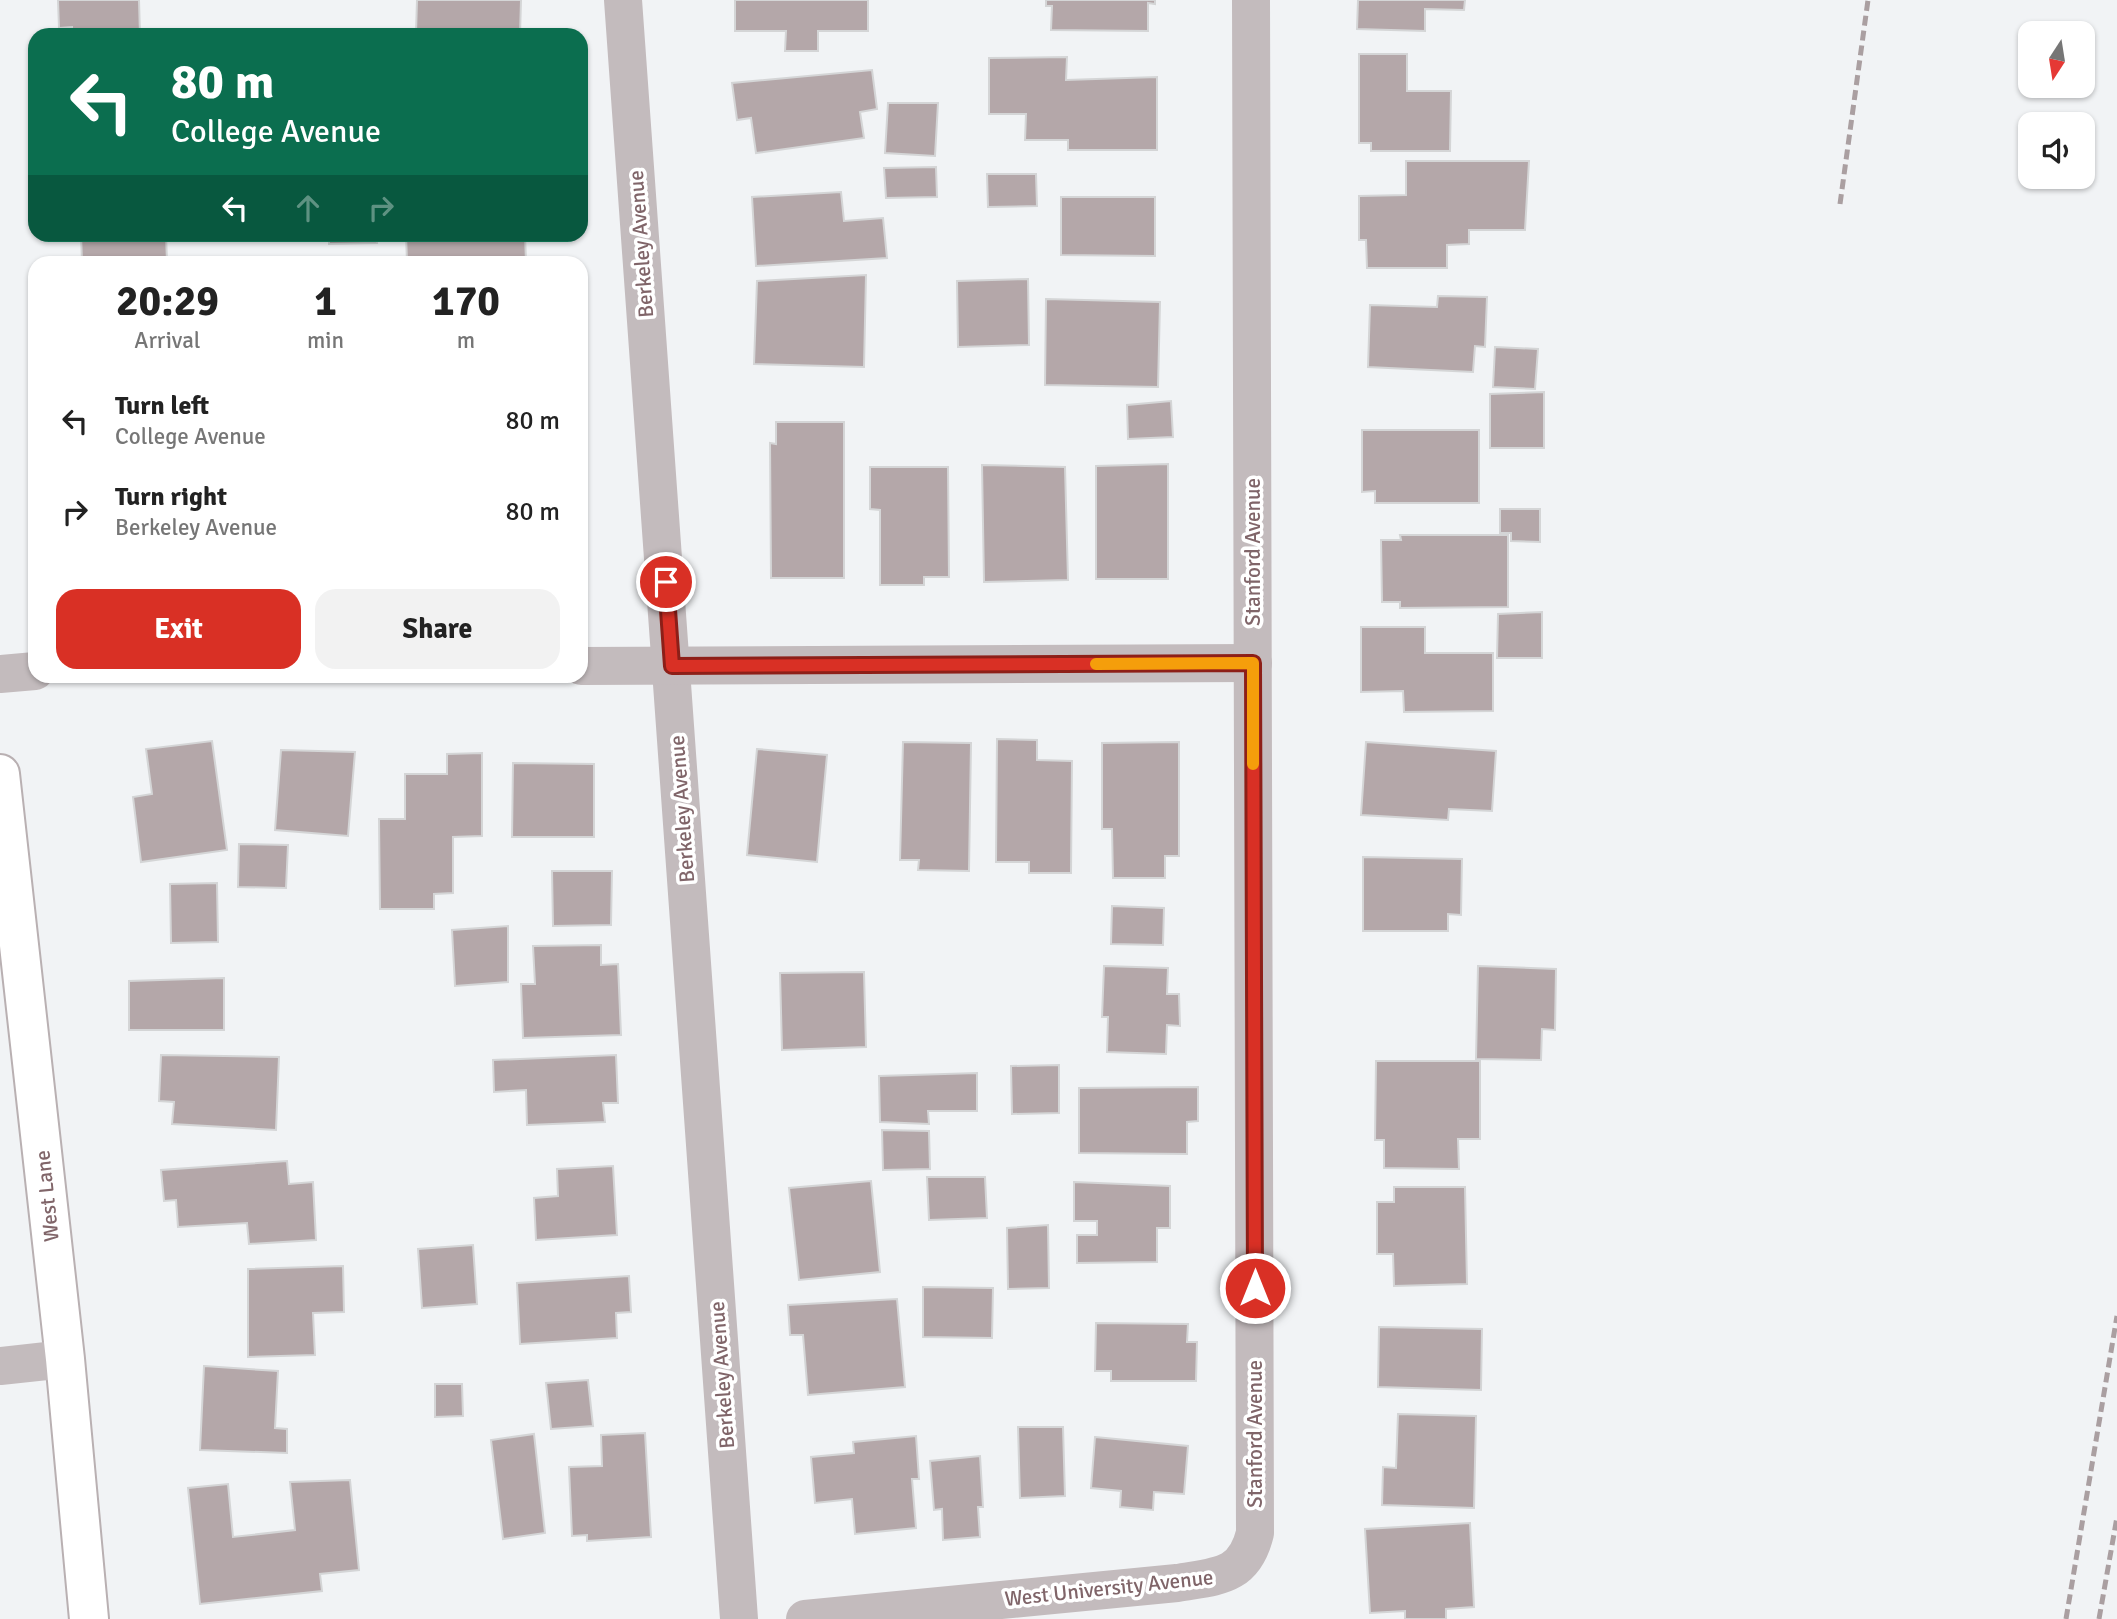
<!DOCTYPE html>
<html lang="en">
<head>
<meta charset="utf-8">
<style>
  :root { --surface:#fff; --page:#f2f2f2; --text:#222; --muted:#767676; --accent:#d93025 }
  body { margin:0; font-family:Signika,sans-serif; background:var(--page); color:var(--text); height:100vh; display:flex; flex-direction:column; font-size:26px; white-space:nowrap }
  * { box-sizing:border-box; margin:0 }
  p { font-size:23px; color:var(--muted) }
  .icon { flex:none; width:38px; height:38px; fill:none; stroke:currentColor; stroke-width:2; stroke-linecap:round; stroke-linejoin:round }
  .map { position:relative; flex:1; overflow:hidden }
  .details { position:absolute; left:28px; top:256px; width:560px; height:427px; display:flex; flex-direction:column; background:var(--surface); border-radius:21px; box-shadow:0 2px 5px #0004 }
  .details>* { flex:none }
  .guide { position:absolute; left:28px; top:28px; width:560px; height:214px; border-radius:21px; box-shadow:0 2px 5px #0004; background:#0b6e4f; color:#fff; overflow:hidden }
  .needle { width:46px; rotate:192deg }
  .fabs { position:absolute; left:2018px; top:21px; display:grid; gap:14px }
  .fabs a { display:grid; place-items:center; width:77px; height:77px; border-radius:14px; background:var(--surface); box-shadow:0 2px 5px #0004; font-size:35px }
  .pin { position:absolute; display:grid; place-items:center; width:60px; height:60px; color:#fff; margin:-30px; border:4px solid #fff; border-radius:50%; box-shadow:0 2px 7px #0007 }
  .me { position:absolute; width:77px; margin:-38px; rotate:0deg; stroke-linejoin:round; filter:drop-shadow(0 0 5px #0008) }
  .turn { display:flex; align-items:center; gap:24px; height:147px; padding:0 28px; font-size:32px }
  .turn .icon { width:91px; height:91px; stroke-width:2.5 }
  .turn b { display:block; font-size:49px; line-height:60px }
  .lanes { display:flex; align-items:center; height:66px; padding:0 28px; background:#0003; justify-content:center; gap:35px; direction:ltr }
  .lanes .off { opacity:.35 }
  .eta { display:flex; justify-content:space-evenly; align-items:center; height:119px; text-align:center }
  .eta b { font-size:42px; font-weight:800; line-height:49px }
  .button { display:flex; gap:14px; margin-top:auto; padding:14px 28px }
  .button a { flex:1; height:80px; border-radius:21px; background:var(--accent); color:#fff; font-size:28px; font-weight:800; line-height:80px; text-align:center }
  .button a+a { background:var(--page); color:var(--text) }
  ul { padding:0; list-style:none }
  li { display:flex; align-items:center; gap:21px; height:91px; padding:0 28px }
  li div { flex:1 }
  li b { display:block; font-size:26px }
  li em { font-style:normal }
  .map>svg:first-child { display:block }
</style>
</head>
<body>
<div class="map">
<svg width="2117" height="1619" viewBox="0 0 2117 1619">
  <rect width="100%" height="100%" fill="#f1f3f5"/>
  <g fill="#b4a7a9" stroke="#d4d5d6" stroke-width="2">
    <path d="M58,0H139L140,35H72V27L59,28Z"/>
    <path d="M417,0H521L520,35L416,33Z"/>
    <path d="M735,0H868V31H818V51H785L786,31H735Z"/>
    <path d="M1046,0H1155V4L1148,3V31L1051,30L1052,6H1046Z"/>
    <path d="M1358,0H1465L1464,10L1425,9V31L1357,29Z"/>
    <path d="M1359,54H1407V91H1451L1450,151H1371V143H1359Z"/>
    <path d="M1067,57L1066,80L1157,77V150H1068V140H1025L1026,114H989V58Z"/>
    <path d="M872,70L877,109L860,112L864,138L756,153L751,118L737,120L732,83Z"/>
    <path d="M888,103H938L935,156L885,153Z"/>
    <path d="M1406,161H1529L1525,230H1469V244L1447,245V268H1367L1366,240H1359V196L1406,195Z"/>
    <path d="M936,167L937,197L886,198L884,168Z"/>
    <path d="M987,174H1036L1037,206L988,207Z"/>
    <path d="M841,192L844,221L883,218L887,258L756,266L752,197Z"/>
    <path d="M1061,197H1155V256L1061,255Z"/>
    <path d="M81,234H166L167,262H82Z"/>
    <path d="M329,234H376L377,243L329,244Z"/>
    <path d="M406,234H525L526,262H407Z"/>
    <path d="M866,275L864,367L754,364L757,281Z"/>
    <path d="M1028,279L1029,345L958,347L957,281Z"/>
    <path d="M1438,296L1487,297L1485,347L1475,346L1473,372L1368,367L1370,305L1437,307Z"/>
    <path d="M1046,299L1160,302L1158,387L1045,385Z"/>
    <path d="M1495,347L1538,349L1535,389L1493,387Z"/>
    <path d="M1544,392V448H1490V394Z"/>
    <path d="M1171,401L1173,437L1128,439L1127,405Z"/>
    <path d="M776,422H844V578H771L770,443L776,444Z"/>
    <path d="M1362,430H1479V503H1375V491L1362,492Z"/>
    <path d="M1168,464V579H1096V466Z"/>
    <path d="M982,465L1065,467L1068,580L984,582Z"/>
    <path d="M870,467H948L949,577H924V585H880V510L870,509Z"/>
    <path d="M1500,509H1540V542L1511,541V533H1500Z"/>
    <path d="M1400,535H1508V607L1400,608V602H1382L1381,540H1401Z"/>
    <path d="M1542,612V658H1497L1498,614Z"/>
    <path d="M1361,627H1425V653H1493V711L1404,712L1403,691L1361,692Z"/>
    <path d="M997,739L1037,740V760L1072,761L1071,873H1029V862H996Z"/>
    <path d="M212,741L227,850L141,862L133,797L152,794L146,749Z"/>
    <path d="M903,742L971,743L969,871L918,870L919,860H900Z"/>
    <path d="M1179,742V856H1165V878H1113L1112,829H1102V743Z"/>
    <path d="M1366,742L1496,751L1492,811L1449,809L1448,820L1361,815Z"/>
    <path d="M757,749L827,755L817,862L747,855Z"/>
    <path d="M281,750L355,752L348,836L275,830Z"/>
    <path d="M482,753V836L453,837V893L434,894V909H380L379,819H405V774H447V754Z"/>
    <path d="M513,763L594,764V837H512Z"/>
    <path d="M239,844L288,845L286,888L238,887Z"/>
    <path d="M1363,857L1462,859L1461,915L1448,914V931H1363Z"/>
    <path d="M552,871H612L611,925L553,926Z"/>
    <path d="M217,883L218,942L171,943L170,884Z"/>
    <path d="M1112,906L1164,908L1163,945L1111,944Z"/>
    <path d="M508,926V982L455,986L452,930Z"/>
    <path d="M601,945V965L618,964L621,1035L523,1038L521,984H535L533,946Z"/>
    <path d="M1104,966L1168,968L1167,994H1179L1180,1026L1167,1025L1166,1054L1107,1052L1108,1017H1102Z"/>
    <path d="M1478,966L1556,969L1555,1030L1542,1029L1541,1060L1476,1059Z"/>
    <path d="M864,972L866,1047L782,1050L780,973Z"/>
    <path d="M224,978V1030H129V981Z"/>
    <path d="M161,1055L279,1057L276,1130L172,1124L174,1102L159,1101Z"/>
    <path d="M616,1055L618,1103H603L605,1122L527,1125L526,1090L494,1092L493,1060Z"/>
    <path d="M1376,1061H1480V1139H1458L1459,1169L1384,1168V1140H1375Z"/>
    <path d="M1059,1065V1113L1012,1114L1011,1066Z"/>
    <path d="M977,1073V1111H928L929,1124L880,1122L879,1076Z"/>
    <path d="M1198,1087V1121L1187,1122V1154L1079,1153V1088Z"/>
    <path d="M882,1130L929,1131L930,1169L883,1170Z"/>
    <path d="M287,1161L289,1184L313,1182L316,1240L249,1244L247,1223L178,1227L176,1200L164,1201L161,1170Z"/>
    <path d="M613,1166L617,1235L536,1240L534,1198L558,1196L557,1169Z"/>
    <path d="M927,1177H985L987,1218L929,1220Z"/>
    <path d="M871,1181L880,1272L799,1280L789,1188Z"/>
    <path d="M1074,1182L1170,1186V1228H1157V1262L1077,1263V1235H1097V1221H1074Z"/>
    <path d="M1394,1187H1465L1467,1284L1394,1286L1393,1254H1377V1202H1394Z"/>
    <path d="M1048,1225L1049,1288L1008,1289L1007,1228Z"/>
    <path d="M473,1245L477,1304L422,1308L418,1249Z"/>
    <path d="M343,1266L344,1312L313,1313L315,1355L248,1357V1269Z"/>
    <path d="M629,1276L631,1312L616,1313L617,1338L520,1344L517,1283Z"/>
    <path d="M923,1287L993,1288L992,1338L923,1337Z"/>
    <path d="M897,1299L905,1387L808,1395L803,1335H790L788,1305Z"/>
    <path d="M1096,1323L1188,1324L1187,1342H1197L1196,1381H1111V1371H1095Z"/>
    <path d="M1379,1327L1482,1329L1481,1390L1378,1387Z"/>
    <path d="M204,1366L278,1371L275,1428L287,1429V1453L200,1450Z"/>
    <path d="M588,1380L593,1426L551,1429L546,1383Z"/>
    <path d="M435,1384H462L463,1416L435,1417Z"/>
    <path d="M1398,1414L1476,1416L1474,1508L1382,1505L1383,1467L1396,1468Z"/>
    <path d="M1018,1427H1063L1065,1496L1020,1498Z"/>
    <path d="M645,1433L651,1537L587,1541V1535L572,1536L569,1467L602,1466L601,1435Z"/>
    <path d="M534,1434L545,1533L503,1539L491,1440Z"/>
    <path d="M916,1436L919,1479H912L916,1528L855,1534L852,1499L815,1503L811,1457L854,1453L853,1442Z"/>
    <path d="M1095,1437L1188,1446L1184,1494L1154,1492L1153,1510L1120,1507L1121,1491L1091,1488Z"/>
    <path d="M980,1456L983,1507H978L980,1537L943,1540L942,1509L934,1510L930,1461Z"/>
    <path d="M350,1480L359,1570L320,1574L322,1591L200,1604L188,1488L228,1484L233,1537L295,1530L290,1482Z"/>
    <path d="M1470,1523L1474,1607L1446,1609V1619H1405V1611L1370,1613L1365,1529Z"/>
  </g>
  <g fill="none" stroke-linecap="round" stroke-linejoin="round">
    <defs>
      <path id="secondary" d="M0,774L65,1359L89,1619"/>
    </defs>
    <use href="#secondary" stroke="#b9b0b2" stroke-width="42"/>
    <g stroke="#c3bbbd" stroke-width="38">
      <path d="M623,0L739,1619"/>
      <path d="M581,666L1253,663"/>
      <path d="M0,674L35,671"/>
      <path d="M0,1366L65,1359"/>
      <path d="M805,1619L1177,1583C1217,1576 1244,1578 1255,1533L1251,0"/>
    </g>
    <use href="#secondary" stroke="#fff" stroke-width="38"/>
    <g stroke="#aa9fa1" stroke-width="5" stroke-dasharray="10 5" stroke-linecap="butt">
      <path d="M1840,204L1868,0"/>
      <path d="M2066,1619L2117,1316"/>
      <path d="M2099,1619L2117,1517"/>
    </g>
  </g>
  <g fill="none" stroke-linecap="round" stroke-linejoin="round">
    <defs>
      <path id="route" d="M666,582L672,666L1253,663L1255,1288"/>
    </defs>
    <use href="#route" stroke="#8d1f18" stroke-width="18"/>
    <use href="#route" stroke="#d93025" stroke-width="12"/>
    <path stroke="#f59e0b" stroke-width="12" d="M1096,664L1253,663V764"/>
  </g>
  <g text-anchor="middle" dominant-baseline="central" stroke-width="7" stroke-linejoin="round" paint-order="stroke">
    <g font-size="21" fill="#806569" stroke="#fff">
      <text transform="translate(641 244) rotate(-94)">Berkeley Avenue</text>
      <text transform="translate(1253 552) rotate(-90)">Stanford Avenue</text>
      <text transform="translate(682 809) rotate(-94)">Berkeley Avenue</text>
      <text transform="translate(47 1196) rotate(-96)">West Lane</text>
      <text transform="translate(722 1375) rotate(-94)">Berkeley Avenue</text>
      <text transform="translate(1255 1434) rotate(-90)">Stanford Avenue</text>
      <text transform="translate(1109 1588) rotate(-6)">West University Avenue</text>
    </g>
  </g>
</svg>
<div class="fabs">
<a><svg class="needle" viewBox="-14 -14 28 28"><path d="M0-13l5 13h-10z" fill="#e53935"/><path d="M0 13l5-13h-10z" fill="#767676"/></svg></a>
<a><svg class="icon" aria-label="sound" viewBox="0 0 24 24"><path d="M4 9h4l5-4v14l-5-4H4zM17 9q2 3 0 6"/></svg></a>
</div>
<div class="pin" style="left:666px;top:582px;background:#d93025"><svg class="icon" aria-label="arrive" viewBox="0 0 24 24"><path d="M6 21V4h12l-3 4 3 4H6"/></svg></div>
<svg class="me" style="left:1255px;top:1288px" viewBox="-20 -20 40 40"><circle r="17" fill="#d93025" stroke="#fff" stroke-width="3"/><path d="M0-11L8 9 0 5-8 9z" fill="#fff"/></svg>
<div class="guide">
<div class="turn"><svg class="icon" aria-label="left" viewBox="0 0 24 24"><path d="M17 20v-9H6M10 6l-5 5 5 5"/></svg><div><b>80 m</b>College Avenue</div></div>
<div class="lanes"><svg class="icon" aria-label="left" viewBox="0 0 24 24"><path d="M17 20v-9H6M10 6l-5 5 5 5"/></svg><svg class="icon off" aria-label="ahead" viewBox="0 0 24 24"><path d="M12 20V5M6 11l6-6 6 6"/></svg><svg class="icon off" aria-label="right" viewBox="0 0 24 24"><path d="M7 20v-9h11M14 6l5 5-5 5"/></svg></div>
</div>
<section class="details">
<div class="eta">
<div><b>20:29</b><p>Arrival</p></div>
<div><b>1</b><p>min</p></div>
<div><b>170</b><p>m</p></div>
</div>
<ul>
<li><svg class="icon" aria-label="left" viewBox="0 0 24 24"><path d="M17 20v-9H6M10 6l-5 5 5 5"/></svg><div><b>Turn left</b><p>College Avenue</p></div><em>80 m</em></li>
<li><svg class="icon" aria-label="right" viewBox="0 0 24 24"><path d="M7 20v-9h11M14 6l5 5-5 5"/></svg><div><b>Turn right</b><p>Berkeley Avenue</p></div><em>80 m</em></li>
</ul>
<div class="button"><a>Exit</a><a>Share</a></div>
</section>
</div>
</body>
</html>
